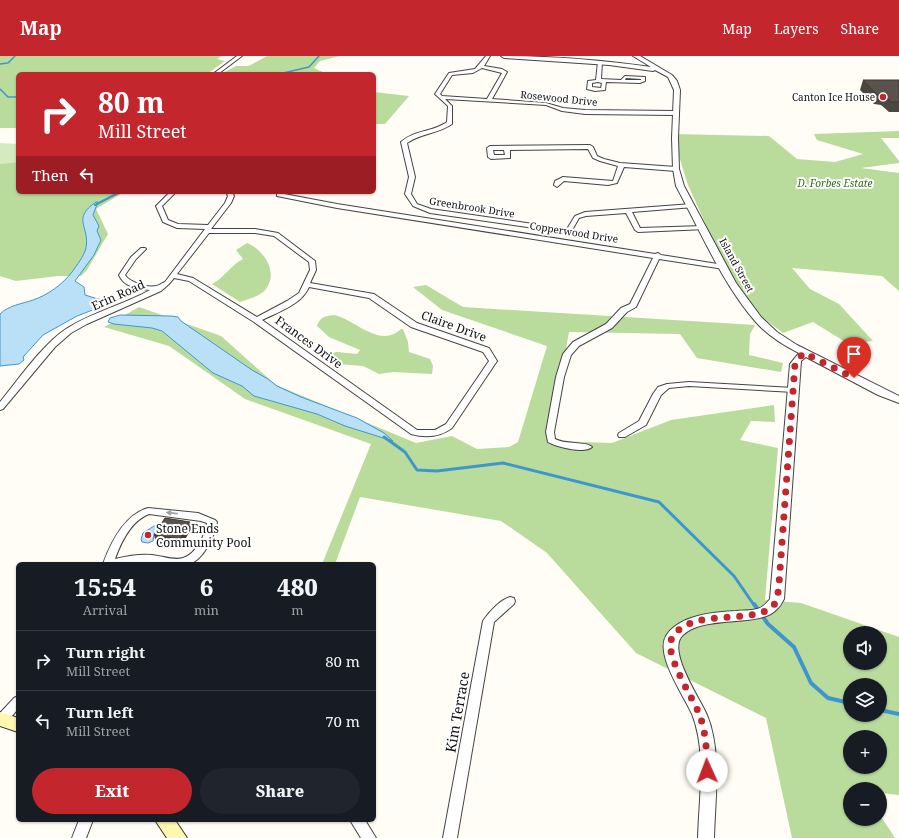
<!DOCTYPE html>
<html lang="en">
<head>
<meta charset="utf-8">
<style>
  :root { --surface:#171b24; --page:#20242c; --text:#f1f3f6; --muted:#9ea1a6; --line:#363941; --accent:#c4262e }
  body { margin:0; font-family:"Noto Serif",serif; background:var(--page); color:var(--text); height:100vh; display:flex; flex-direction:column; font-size:15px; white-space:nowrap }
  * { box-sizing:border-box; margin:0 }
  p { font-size:13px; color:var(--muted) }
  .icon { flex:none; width:22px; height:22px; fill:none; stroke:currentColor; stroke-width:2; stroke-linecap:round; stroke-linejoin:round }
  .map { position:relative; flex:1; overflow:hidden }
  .sheet { position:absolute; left:16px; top:506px; width:360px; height:260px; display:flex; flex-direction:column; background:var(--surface); border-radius:6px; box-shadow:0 1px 3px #0004 }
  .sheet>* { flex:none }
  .guide { position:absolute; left:16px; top:16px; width:360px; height:122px; border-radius:6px; box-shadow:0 1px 3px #0004; background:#c4262e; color:#fff; overflow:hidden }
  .controls { position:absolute; left:843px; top:570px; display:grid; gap:8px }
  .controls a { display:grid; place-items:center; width:44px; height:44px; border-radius:50%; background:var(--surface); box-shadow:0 1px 3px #0004; font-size:20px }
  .pin { position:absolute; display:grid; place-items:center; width:34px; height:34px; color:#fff; margin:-41px -17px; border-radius:50% 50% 50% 0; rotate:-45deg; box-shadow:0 0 4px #0007 }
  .pin .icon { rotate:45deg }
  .me { position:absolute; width:44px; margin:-22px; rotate:358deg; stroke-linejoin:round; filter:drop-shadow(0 0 3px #0008) }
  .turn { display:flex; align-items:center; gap:14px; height:84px; padding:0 16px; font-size:18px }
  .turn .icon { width:52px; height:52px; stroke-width:2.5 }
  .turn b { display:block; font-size:28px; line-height:34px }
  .then { display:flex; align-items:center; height:38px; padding:0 16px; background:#0003; gap:8px; font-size:15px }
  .eta { display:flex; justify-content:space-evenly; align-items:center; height:68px; text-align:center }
  .eta b { font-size:24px; font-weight:800; line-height:28px }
  .action { display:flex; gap:8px; margin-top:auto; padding:8px 16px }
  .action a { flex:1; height:46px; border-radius:24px; background:var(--accent); color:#fff; font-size:16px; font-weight:800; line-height:46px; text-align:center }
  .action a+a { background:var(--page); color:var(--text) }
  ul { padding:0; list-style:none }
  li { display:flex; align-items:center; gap:12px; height:60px; padding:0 16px; border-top:1px solid var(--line) }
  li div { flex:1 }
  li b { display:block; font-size:15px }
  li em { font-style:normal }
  header { display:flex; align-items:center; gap:24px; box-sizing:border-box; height:56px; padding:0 20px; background:var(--accent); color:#fff }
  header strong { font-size:19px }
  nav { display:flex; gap:22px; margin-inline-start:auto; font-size:14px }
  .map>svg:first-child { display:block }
</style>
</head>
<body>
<header>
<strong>Map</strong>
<nav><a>Map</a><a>Layers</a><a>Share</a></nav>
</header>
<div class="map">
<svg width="899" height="782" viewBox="0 0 899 782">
  <rect width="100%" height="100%" fill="#fffdf5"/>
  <path fill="#d5ebbd" d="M0,87L18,88V106L0,108Z"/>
  <g fill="#b9dc9c" fill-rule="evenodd">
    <path d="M0,0H222L217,3L225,5L207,18H18V72H0Z"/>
    <path d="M267,0H340L320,5L314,12L327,18H221L236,10H249Z"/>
    <path d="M374,36L409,40L385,68H374Z"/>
    <path d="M899,75V82H881L899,105V107L861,112L899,117V235L882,220L792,212L810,233L839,248L873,285L847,287L813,266L783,277L740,244L688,129L672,78L769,80L797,103L835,106L863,98L817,84L814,78Z"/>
    <path d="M18,106V136H124L96,153L108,178L87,214L81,220H58L16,225L0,220V108Z"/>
    <path d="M247,187C263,193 279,216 266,233C261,240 248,243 240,246L212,228C224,222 231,209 243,203L236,194Z"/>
    <path d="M426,229L463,251L755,269L750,278L749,299L783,307L781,316L697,302L680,278L569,276L550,385L612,387L671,364L774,349L775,366L751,365L740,384L778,392L765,544L801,547L899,581V739L880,737V733H850V763H880V759L895,782H792L766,662L636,597L547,497L501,465L360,441L335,508H322L371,388L245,343L169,290L104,271L139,251L221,280L276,329L416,387L452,380L477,393L509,391L518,386L547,290L442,254L413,231ZM850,577H880V607H850ZM850,629H880V659H850ZM850,681H880V711H850Z"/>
    <path d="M334,259C356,264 380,293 401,273H403L408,286L409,296L430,303L433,310L432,318L393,316L379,318L363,310L338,308L330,304L329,300L331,297L337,296L357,298L360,294L329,281L317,270C320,261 325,260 334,259Z"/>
  </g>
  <g fill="#b9e0f7" stroke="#3f96cf">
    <path d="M96,146H98L93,159L99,170L97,175L101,184L94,199L75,225L84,231L85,239L111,247L77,260L43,279L23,301L24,304L19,308L0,310V258C9,249 22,248 33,244C48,239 63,228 72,216C77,209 84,200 86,192C90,170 71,163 96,146Z"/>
    <path d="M120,259L171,260L178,261L181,265L252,314L268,323L277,330L301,341L357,362L384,377L393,385L345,370L317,358L254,340L242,330L213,317L162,275L152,272L114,268L108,266L110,262Z"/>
    <path d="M154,470H157L158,473L154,479L153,485L148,487L142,486L141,483L143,477Z"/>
  </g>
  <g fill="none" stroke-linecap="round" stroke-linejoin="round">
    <g stroke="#3f96cf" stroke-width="1.5">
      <path d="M0,8L8,7L15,0"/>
      <path d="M279,18L309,11L319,0"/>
      <path d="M0,33L8,41H18"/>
    </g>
    <path stroke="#3f96cf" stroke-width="2" d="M95,149L120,136"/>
    <path stroke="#3f96cf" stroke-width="3" d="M384,381L405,396L417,414L437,415L503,407L659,446L734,520L754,549"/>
    <g stroke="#3f96cf" stroke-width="4">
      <path d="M754,548L768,568L794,591L811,627L828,642L850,647"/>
      <path d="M880,654L899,658"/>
    </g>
    <defs>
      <g id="minor">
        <path d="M237,0H242L218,18H213Z"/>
        <path d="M486,0H490L484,10L502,13L507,16L492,43L546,47L563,52L585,54L675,55L678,57L675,59L585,58L562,55L546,49L445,43L452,50V68C438,78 421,77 407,87L415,121L411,138L417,148L431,153L567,173L575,160L585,156L692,148L694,149V151L632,156L640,172L704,170L706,171V173L638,176L635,174L626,157L586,160L579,162L571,176L569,177L430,157L413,150L405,138L409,121L401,86C414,74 433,76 447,66L448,50L435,38L449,17L475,13ZM482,12L502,17L487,43L442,40L440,38L452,19L473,17Z"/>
        <path d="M600,5L602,6L601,23L621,24L625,20L645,21V25L640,27L606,26L605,34L595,35L587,33L588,25L596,24L598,6ZM626,22L641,23V24H625ZM598,26L602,27L601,32L592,31V27Z"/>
        <path d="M590,89L593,91L597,100L604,103L620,107L676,111L679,113L676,115L624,111L617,127L608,129L564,125L557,131L554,129L555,125L563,121L613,125L618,110L600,105L593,102L588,93L510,94V102L491,103L488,101L487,92L490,90ZM493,94H504L505,99H494Z"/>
        <path d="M170,136H176L162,150L168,164L178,168L208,169L225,147L228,140L226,136H232L234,140L231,147L211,173H255L278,177L315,205L316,214L310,227L374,238L417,267L489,292L497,305L452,372C440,381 426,382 411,378L254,266L189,225L174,222L169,228L161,235L87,268L71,277L55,291L3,353L0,354V346C18,324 43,288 66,273C92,256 123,249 150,234C137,232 124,231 119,219L131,201L141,192H145L146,193L136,203L125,219C129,226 147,232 156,230C158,230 162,227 165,226L205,173L177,172L163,166L156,150ZM209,177H255L274,180L309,206L310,214L299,237L287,245L257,261L193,222L177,218ZM309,231L369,242L411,271L483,296L489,305L446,368L435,374H417L262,264C278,256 301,249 309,231Z"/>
        <path d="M279,137L337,148L655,198L658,197L661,199L724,209L727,211L724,213L659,203L636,251L627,256L612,272L579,290L571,299L564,321L554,376L555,383C566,389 586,385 592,391C585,398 556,391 548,386L546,376L556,321L563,298L573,286L606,268L621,252L630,248L653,202L337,152L277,140V138Z"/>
        <path d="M689,326L794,332L798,334L794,336L689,330L669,332L661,339L646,369L625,381H619L618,379L619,377L639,365L653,338L658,331L667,328Z"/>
        <path d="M148,452L198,457L215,464L217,466C215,479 203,505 189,508C175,511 160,507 146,506C132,506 117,508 103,508C111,486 124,459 148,452ZM149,458L201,465L207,467C205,480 196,498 183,502C174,505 162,500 152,499C140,498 127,500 115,503C121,486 131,465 149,458Z"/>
        <path d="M510,541L514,542L515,545L514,548L494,566L457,782H443L483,565C489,556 500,544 510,541Z"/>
        <path d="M18,640V653L5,668L0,669V657L14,642Z"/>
        <path d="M79,764H93L86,782H72Z"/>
        <path d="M350,764H365L376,782H361Z"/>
      </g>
      <path id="tertiary" d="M501,0C551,0 601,4 651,11L633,0H640L672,19L677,25L680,34L678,82L679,113L684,130L736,227L761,261L777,276L797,289L899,340V347L878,339L806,301L801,305L784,543C782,546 780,551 777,553C761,572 706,558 683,579C666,594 700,642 707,659C722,696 715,742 714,782H698C699,742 707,696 692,658C684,640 655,599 666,580C679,559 714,556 736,555C742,554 750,555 757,553C762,552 767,547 770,543L790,308L799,297C783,289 767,279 755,265C722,227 700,174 676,130L673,113L672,82L674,34L668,21L655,14L653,15L609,9L504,2Z"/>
      <g id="secondary">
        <path d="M0,656L18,662V676L0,670Z"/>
        <path d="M155,764H175L187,782H167Z"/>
      </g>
    </defs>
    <use href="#minor" stroke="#444" stroke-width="2"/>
    <use href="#tertiary" stroke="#444" stroke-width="2"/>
    <use href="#secondary" stroke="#333" stroke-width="2"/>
    <use href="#minor" fill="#fff" fill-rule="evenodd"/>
    <use href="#tertiary" fill="#fff" fill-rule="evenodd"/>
    <use href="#secondary" fill="#fff6b0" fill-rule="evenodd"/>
  </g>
  <g fill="#4d4742">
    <path d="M863,24H899V56H889L881,49L874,48L860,34Z"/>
    <path d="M190,466L191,473L181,490L156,487L154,479Z"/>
  </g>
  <path fill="#3f3936" d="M190,466L191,473L181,490L180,483Z"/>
  <g fill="#5a524d" stroke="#3f3936">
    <path d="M863,24H899V46H891L884,39H877Z"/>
    <path d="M165,462L190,466L180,483L154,479Z"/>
  </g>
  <defs><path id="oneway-solid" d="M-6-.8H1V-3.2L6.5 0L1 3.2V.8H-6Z"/></defs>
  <use fill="#a0a0a0" href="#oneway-solid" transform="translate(172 457) rotate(-173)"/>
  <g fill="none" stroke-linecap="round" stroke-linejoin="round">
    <path stroke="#c4262e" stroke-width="7" stroke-dasharray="0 12.6" d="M707,715C707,697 706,677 700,660C694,643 663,598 672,582C689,551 752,569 772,551C778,546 778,536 779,528L795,308L797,304L804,297L854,322"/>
  </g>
  <g fill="#c4262e" stroke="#fff" stroke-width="1.5">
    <circle cx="883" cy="41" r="4"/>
    <circle cx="148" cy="479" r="4"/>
  </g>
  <g text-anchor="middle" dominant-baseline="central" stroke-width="4" stroke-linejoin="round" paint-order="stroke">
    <g font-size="10" fill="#111" stroke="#fff" text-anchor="end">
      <text x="875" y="41">Canton Ice House</text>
    </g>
    <g font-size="10" fill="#111" stroke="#fff">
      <text transform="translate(559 42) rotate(6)">Rosewood Drive</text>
      <text transform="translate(472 151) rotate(9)">Greenbrook Drive</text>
      <text transform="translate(574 176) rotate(9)">Copperwood Drive</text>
      <text transform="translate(737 209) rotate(61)">Island Street</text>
    </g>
    <g font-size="10" font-style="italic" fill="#2f6b1f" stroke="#fff">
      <text x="835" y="127">D. Forbes Estate</text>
    </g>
    <g font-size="12" fill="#111" stroke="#fff">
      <text transform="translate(118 239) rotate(-24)">Erin Road</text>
      <text transform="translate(454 270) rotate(20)">Claire Drive</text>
      <text transform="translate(309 286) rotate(36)">Frances Drive</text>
    </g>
    <g font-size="12" fill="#111" stroke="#fff" text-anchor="start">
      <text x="156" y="472">Stone Ends<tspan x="156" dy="14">Community Pool</tspan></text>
    </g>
    <g font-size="14" fill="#111" stroke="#fff">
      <text transform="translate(457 656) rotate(-80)">Kim Terrace</text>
    </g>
  </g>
</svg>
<div class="controls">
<a><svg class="icon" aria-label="sound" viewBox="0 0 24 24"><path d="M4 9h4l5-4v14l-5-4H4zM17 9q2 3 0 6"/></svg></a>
<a><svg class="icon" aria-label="layers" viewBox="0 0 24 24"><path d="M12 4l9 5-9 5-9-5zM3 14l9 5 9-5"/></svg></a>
<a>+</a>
<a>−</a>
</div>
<div class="pin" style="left:854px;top:322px;background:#d93025"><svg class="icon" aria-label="arrive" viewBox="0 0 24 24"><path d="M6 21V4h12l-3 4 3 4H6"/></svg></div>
<svg class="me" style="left:707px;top:715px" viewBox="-20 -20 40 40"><circle r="19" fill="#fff"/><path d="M0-13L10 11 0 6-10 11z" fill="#c4262e"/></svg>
<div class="guide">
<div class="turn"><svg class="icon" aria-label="right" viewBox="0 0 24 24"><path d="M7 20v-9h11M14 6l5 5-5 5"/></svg><div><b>80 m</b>Mill Street</div></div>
<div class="then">Then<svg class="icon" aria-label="left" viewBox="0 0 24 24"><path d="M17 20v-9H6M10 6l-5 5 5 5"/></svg></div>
</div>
<section class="sheet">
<div class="eta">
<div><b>15:54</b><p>Arrival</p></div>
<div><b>6</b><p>min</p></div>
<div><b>480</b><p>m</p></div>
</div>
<ul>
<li><svg class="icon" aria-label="right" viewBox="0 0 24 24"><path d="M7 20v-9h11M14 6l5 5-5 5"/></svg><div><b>Turn right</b><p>Mill Street</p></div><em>80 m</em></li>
<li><svg class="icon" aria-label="left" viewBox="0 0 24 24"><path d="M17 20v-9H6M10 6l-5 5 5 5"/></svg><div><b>Turn left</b><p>Mill Street</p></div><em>70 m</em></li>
</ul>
<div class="action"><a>Exit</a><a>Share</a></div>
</section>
</div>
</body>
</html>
